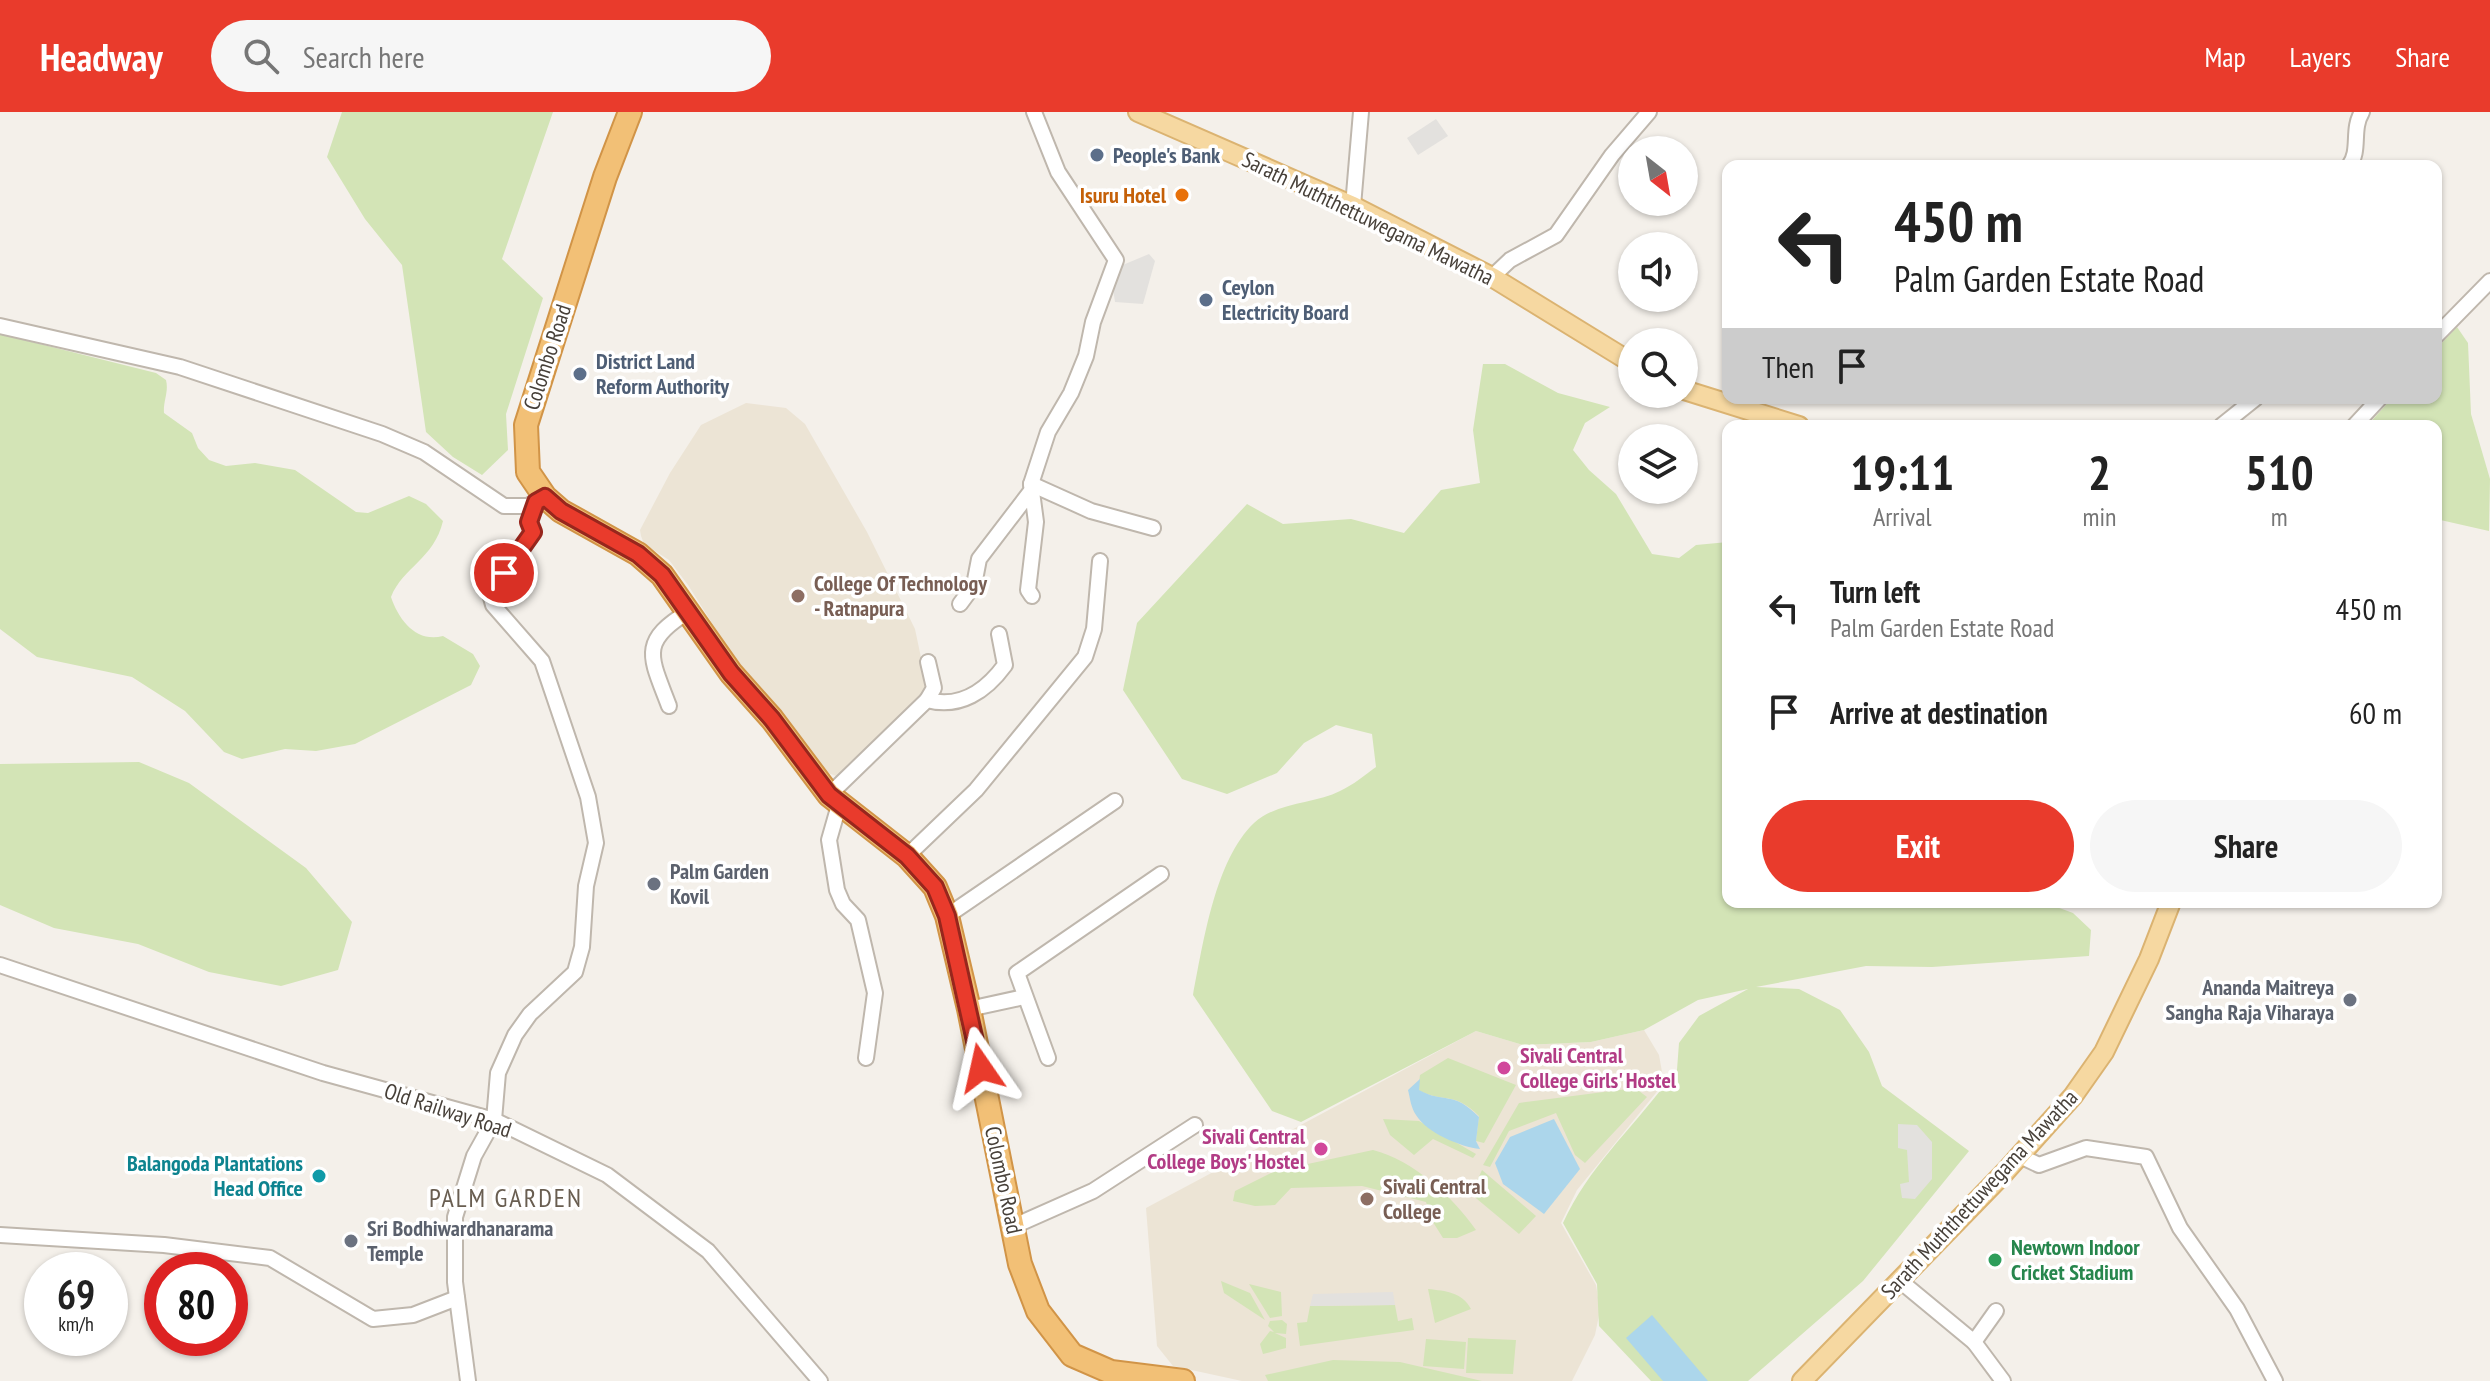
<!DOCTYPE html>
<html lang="en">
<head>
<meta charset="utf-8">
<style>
  :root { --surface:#fff; --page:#f6f6f6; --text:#222; --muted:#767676; --accent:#e93b2c }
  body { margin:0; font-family:"PT Sans Narrow",sans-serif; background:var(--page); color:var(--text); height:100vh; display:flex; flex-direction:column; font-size:30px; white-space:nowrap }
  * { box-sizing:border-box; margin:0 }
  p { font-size:26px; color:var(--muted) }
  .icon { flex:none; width:44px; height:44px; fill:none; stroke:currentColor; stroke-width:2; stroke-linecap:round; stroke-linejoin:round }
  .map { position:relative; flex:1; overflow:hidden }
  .panel { position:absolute; left:1722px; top:308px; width:720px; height:488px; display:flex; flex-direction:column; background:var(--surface); border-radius:16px; box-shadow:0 2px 6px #0004 }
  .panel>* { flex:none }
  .hud { position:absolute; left:1722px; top:48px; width:720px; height:244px; border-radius:16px; box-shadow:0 2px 6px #0004; background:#fff; color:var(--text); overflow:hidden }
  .needle { width:52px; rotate:149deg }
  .fabs { position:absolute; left:1618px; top:24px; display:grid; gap:16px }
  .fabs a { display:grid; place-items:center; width:80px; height:80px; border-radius:50%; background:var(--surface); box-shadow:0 2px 6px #0004; font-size:40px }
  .speed { position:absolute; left:24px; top:1140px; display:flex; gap:16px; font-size:40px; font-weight:700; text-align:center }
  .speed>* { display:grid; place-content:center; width:104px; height:104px; border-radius:50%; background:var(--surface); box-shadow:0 2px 6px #0004; line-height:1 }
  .speed small { font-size:20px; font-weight:400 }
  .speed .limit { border:12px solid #d22; background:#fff; color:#111 }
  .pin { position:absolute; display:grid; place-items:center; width:68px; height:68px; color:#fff; margin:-34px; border:4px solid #fff; border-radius:50%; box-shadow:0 2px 8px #0007 }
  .me { position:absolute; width:88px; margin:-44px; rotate:349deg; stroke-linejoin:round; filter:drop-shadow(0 0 6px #0008) }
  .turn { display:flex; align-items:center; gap:28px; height:168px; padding:0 40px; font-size:36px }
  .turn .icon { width:104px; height:104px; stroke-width:2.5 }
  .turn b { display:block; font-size:56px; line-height:68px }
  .then { display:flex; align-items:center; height:76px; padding:0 40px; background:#0003; gap:16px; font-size:30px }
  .eta { display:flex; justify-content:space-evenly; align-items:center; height:136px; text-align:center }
  .eta b { font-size:48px; font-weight:700; line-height:56px }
  .button { display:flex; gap:16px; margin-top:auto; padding:16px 40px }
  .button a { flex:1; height:92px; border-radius:48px; background:var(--accent); color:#fff; font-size:32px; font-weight:700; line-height:92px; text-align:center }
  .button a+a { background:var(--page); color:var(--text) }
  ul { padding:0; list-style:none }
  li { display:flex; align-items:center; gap:24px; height:104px; padding:0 40px }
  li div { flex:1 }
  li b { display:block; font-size:30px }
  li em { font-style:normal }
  header { display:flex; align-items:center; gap:48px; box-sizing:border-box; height:112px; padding:0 40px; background:var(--accent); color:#fff }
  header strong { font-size:38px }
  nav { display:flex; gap:44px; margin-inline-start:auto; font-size:28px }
  .search { width:560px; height:72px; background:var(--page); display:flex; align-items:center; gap:20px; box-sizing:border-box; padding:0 28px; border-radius:44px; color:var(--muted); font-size:30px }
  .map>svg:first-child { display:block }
</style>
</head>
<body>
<header>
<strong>Headway</strong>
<div class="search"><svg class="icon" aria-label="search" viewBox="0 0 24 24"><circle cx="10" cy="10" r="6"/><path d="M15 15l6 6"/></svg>Search here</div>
<nav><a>Map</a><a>Layers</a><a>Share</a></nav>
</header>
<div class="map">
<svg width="2490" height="1269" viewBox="0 0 2490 1269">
  <rect width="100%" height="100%" fill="#f4f0ea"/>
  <g fill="#ece4d5">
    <path d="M746,291L786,296L805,312L867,420L915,517L927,574L923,583L841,666L828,661L753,576L688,473L669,448L644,432L641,424L640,418L670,361L701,313Z"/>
    <path d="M1644,918L1659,943L1664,971L1577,1078L1561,1111L1596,1173L1600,1198L1595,1223L1572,1269H1242L1173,1254L1157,1234L1146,1096L1476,919L1523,933L1591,930Z"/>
  </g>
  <g fill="#d3e4b6">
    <path d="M342,0H553L502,147L543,186L506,302L508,338L482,363L453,345L426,320L402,153L365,107L327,45Z"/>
    <path d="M2457,215L2468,231L2471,302L2490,367L2489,419L2436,407V314H2367L2392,286H2436V237Z"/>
    <path d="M0,222L156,261L166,268C169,280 163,289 164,301L192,321L198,336L209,348L226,354L255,351L295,358L356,400L368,401L409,384L426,392L443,409C434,447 403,455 391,485C399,509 417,531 443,524L473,542L480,554L471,573L355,632L316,639L285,637L242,647L224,640L185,599L132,565L37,545L0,517Z"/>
    <path d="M1483,252H1505L1558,281L1610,295L1585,311L1573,338L1589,358L1616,382L1652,442L1679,446L1696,433L1728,430V790H2043L2073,801L2091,818L2089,844L1932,855L1866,854L1756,875L1799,877L1840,898L1869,940L1882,974L1969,1039L1863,1169L1748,1269H1651L1599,1214L1597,1172L1563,1111C1588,1056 1630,1019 1666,971H1676L1679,931L1699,904L1748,877L1698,888L1644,918L1591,930L1523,933L1476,919L1301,1010L1272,999L1193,883C1203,832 1215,748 1254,711C1276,690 1315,692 1340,679C1353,673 1365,663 1376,655L1372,622L1336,613L1304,631L1277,661L1227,682L1182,667L1123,578L1137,511L1247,392L1283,412L1351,407L1404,421L1441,378L1480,371L1473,318Z"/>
    <path d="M139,650L189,671L306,756L352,810L338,858L281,874L209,860L138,832L54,816L0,793V652Z"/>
    <path d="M1448,946L1516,973L1484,1031L1476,1029L1479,1004C1453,978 1444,992 1418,978L1420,963Z"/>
    <path d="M1635,976L1647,985L1585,1051L1575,1043L1556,1001L1509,1019L1490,1055L1483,1053L1519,991Z"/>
    <path d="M1383,1007L1419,1009L1476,1042L1473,1046L1433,1027L1414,1043L1390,1023Z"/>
    <path d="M1373,1038C1413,1048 1453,1085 1476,1118L1457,1126H1443L1431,1107L1426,1090L1362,1074L1291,1076L1275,1093L1255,1094L1233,1089L1235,1079L1275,1059Z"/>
    <path d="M1482,1058L1536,1104L1519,1122L1471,1082Z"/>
    <path d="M1221,1169L1250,1181L1265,1208L1224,1181Z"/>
    <path d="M1249,1172L1281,1180L1282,1204L1270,1206Z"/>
    <path d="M1428,1177C1446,1179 1462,1180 1471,1197L1435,1211Z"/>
    <path d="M1395,1193L1398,1209L1412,1206L1414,1218L1300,1234L1297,1211L1307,1210L1310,1194Z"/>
    <path d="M1282,1208L1287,1212L1286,1222L1275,1221L1286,1226V1236L1263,1242L1260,1232L1270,1219L1274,1220L1268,1214L1270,1209Z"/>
    <path d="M1468,1226L1516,1228L1513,1262L1466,1261Z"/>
    <path d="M1426,1227L1466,1230L1464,1257L1423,1254Z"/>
    <path d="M1333,1248L1400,1250L1482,1269H1268L1265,1263Z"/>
  </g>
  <g fill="#e3e1de">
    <path d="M1436,7L1448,24L1418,43L1407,26Z"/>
    <path d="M1149,142L1155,149L1143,192L1115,190L1113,177L1118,155Z"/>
    <path d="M1898,1012L1917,1013L1932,1030V1067L1915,1087L1902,1086L1900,1072L1909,1070L1907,1038L1898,1036Z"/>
    <path d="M1393,1180L1395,1193L1310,1194L1313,1182Z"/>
  </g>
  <g fill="#acd6eb">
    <path d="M1420,967L1419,978C1444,992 1453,978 1479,1005L1476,1029L1480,1037C1461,1035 1427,1021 1416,1003C1411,996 1410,986 1408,978Z"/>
    <path d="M1554,1007L1580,1057L1544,1102L1503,1072L1495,1051L1510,1025Z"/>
    <path d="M1652,1203L1708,1269H1663L1626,1226Z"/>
  </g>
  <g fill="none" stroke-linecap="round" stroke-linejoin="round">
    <defs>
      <g id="minor">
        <path d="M2349,54C2361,38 2351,18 2362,0"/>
        <path d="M1353,94L1361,0"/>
        <path d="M1492,165L1510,148L1556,123L1612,43L1649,0"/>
        <path d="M0,214L180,255L382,322L424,340L504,394H528L539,388"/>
        <path d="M2436,224L2490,169"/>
        <path d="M2221,314L2256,286"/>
        <path d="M2354,314L2380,286"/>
        <path d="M1031,372L1091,399L1153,416"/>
        <path d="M1032,484L1028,478L1036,410L1031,372L1048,320L1071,281L1086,244L1093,210L1116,148L1058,60L1034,0"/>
        <path d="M960,492L974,473L979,447L1031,379"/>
        <path d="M927,588L934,576L928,550"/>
        <path d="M669,594C651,546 638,530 688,500"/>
        <path d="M829,683L927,588C960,597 986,579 1005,553L999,522"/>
        <path d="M839,693L829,728L837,778L843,792L858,808L875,881L866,946"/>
        <path d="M907,744L976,678L1085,545L1094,517L1100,449"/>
        <path d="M947,804L1115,689"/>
        <path d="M0,853L323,961L494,1008L607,1063L708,1139L820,1269"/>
        <path d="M969,897L1024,885"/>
        <path d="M1048,946L1017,861L1161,762"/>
        <path d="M2020,1044L2039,1053L2086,1036L2146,1045L2180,1116L2237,1197L2275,1269"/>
        <path d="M1014,1114L1093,1079L1195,1013"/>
        <path d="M0,1123L164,1133L270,1146L373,1207L413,1203L457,1186"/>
        <path d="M1899,1168L1974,1230L1996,1199"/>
        <path d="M1974,1230L2003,1269"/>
        <path d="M468,1269L455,1170V1105L474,1044L494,1008L498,961L515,923L530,902L575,860L582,835L586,774L596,731L588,685L542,549L493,493L490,482L533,420L529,410L536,390"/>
      </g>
      <g id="major">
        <path d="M1138,0L1353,94L1492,165L1632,251"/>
        <path d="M1684,278L1799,314"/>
        <path d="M1802,1269L2005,1060L2073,984L2104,940L2149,847L2171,790"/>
      </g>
      <path id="highway" d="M630,0L605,65L526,313L528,360L545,385L561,399L638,442L662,463L731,561L772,607L829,683L907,744L935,775L947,804L969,897L1020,1152L1038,1199L1072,1243L1111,1260L1183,1269"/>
    </defs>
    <use href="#minor" stroke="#bfb7ad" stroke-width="18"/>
    <use href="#major" stroke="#dbb371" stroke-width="22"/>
    <use href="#highway" stroke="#d19447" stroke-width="26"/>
    <use href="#minor" stroke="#fff" stroke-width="14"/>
    <use href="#major" stroke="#f6d8a1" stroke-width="18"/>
    <use href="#highway" stroke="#f2c076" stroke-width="22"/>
  </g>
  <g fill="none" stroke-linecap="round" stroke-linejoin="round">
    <defs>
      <path id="route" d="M504,461L533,420L529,410L536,390L545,385L561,399L638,442L662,463L731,561L772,607L829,683L907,744L935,775L947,804L981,956"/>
    </defs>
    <use href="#route" stroke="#97261d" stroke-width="20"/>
    <use href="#route" stroke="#e93b2c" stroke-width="14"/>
  </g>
  <g fill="#5c6f8a" stroke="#fff" stroke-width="3">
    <circle cx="1097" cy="43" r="8"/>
    <circle cx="1206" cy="188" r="8"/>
    <circle cx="580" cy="262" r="8"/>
  </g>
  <circle fill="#e8710a" stroke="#fff" stroke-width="3" cx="1182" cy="83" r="8"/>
  <g fill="#8d6e63" stroke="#fff" stroke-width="3">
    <circle cx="798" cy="484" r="8"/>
    <circle cx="1367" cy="1087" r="8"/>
  </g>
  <g fill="#6b7280" stroke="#fff" stroke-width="3">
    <circle cx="654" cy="772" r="8"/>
    <circle cx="2350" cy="888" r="8"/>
    <circle cx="351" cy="1129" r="8"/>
  </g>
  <g fill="#d1479c" stroke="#fff" stroke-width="3">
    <circle cx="1504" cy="956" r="8"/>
    <circle cx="1321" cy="1037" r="8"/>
  </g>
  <circle fill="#0f9aa8" stroke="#fff" stroke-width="3" cx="319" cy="1064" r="8"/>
  <circle fill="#2e9e5b" stroke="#fff" stroke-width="3" cx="1995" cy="1148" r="8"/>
  <g text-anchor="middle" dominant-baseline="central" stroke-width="7" stroke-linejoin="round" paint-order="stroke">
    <g font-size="22" font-weight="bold" fill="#4e5e75" stroke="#fff" text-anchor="start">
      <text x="1113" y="43">People's Bank</text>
      <text x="1222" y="175">Ceylon<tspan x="1222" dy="25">Electricity Board</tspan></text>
      <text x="596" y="249">District Land<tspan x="596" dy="25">Reform Authority</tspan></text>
    </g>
    <g font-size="22" font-weight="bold" fill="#c56008" stroke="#fff" text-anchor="end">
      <text x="1166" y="83">Isuru Hotel</text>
    </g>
    <g font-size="22" fill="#474039" stroke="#fff">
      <text transform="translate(1368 106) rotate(26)">Sarath Muththettuwegama Mawatha</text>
      <text transform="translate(547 245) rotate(-72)">Colombo Road</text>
      <text transform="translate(448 998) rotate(18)">Old Railway Road</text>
      <text transform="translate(1004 1068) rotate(78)">Colombo Road</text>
      <text transform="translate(1979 1082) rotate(-47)">Sarath Muththettuwegama Mawatha</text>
    </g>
    <g font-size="22" font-weight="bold" fill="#785e54" stroke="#fff" text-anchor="start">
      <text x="814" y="471">College Of Technology<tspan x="814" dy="25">- Ratnapura</tspan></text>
      <text x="1383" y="1074">Sivali Central<tspan x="1383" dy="25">College</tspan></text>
    </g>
    <g font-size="22" font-weight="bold" fill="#5b616d" stroke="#fff" text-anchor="start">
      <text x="670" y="759">Palm Garden<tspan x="670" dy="25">Kovil</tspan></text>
      <text x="2334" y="875" text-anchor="end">Ananda Maitreya<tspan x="2334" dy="25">Sangha Raja Viharaya</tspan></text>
      <text x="367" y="1116">Sri Bodhiwardhanarama<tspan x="367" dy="25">Temple</tspan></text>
    </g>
    <g font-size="22" font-weight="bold" fill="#b23c85" stroke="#fff" text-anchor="start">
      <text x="1520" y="943">Sivali Central<tspan x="1520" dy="25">College Girls' Hostel</tspan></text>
      <text x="1305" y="1024" text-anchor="end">Sivali Central<tspan x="1305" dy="25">College Boys' Hostel</tspan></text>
    </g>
    <g font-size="22" font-weight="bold" fill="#0d838f" stroke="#fff" text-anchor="end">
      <text x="303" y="1051">Balangoda Plantations<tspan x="303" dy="25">Head Office</tspan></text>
    </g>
    <g font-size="22" font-weight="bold" fill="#27864d" stroke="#fff" text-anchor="start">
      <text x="2011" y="1135">Newtown Indoor<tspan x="2011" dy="25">Cricket Stadium</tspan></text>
    </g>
    <g font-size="26" letter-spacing="2" fill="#695e51" stroke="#fff">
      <text x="506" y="1085">PALM GARDEN</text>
    </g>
  </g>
</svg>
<div class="fabs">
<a><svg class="needle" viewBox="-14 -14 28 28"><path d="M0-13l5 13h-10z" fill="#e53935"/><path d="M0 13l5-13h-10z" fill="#767676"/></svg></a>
<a><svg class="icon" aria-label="sound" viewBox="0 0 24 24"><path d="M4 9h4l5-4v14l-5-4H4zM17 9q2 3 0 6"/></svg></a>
<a><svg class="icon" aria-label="search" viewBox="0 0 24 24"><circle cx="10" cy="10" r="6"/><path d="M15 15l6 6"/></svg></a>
<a><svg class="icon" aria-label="layers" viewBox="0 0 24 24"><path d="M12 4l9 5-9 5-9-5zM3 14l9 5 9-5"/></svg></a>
</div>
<div class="speed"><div>69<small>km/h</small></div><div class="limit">80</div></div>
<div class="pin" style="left:504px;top:461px;background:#d93025"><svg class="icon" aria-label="arrive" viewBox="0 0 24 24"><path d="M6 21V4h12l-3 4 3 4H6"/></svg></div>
<svg class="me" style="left:981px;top:956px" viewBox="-20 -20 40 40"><path d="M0-17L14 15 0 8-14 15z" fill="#e93b2c" stroke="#fff" stroke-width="4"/></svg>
<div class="hud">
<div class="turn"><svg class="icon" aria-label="left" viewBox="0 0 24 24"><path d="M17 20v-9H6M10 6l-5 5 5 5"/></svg><div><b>450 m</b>Palm Garden Estate Road</div></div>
<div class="then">Then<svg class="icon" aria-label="arrive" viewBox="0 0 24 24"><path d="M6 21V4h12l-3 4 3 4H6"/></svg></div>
</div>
<section class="panel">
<div class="eta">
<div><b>19:11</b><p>Arrival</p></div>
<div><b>2</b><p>min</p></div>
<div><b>510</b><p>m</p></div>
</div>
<ul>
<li><svg class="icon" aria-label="left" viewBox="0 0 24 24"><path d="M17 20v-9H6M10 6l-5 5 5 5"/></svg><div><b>Turn left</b><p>Palm Garden Estate Road</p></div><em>450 m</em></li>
<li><svg class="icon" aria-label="arrive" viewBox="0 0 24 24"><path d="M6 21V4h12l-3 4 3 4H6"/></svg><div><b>Arrive at destination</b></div><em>60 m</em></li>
</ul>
<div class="button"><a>Exit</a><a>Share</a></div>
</section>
</div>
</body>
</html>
